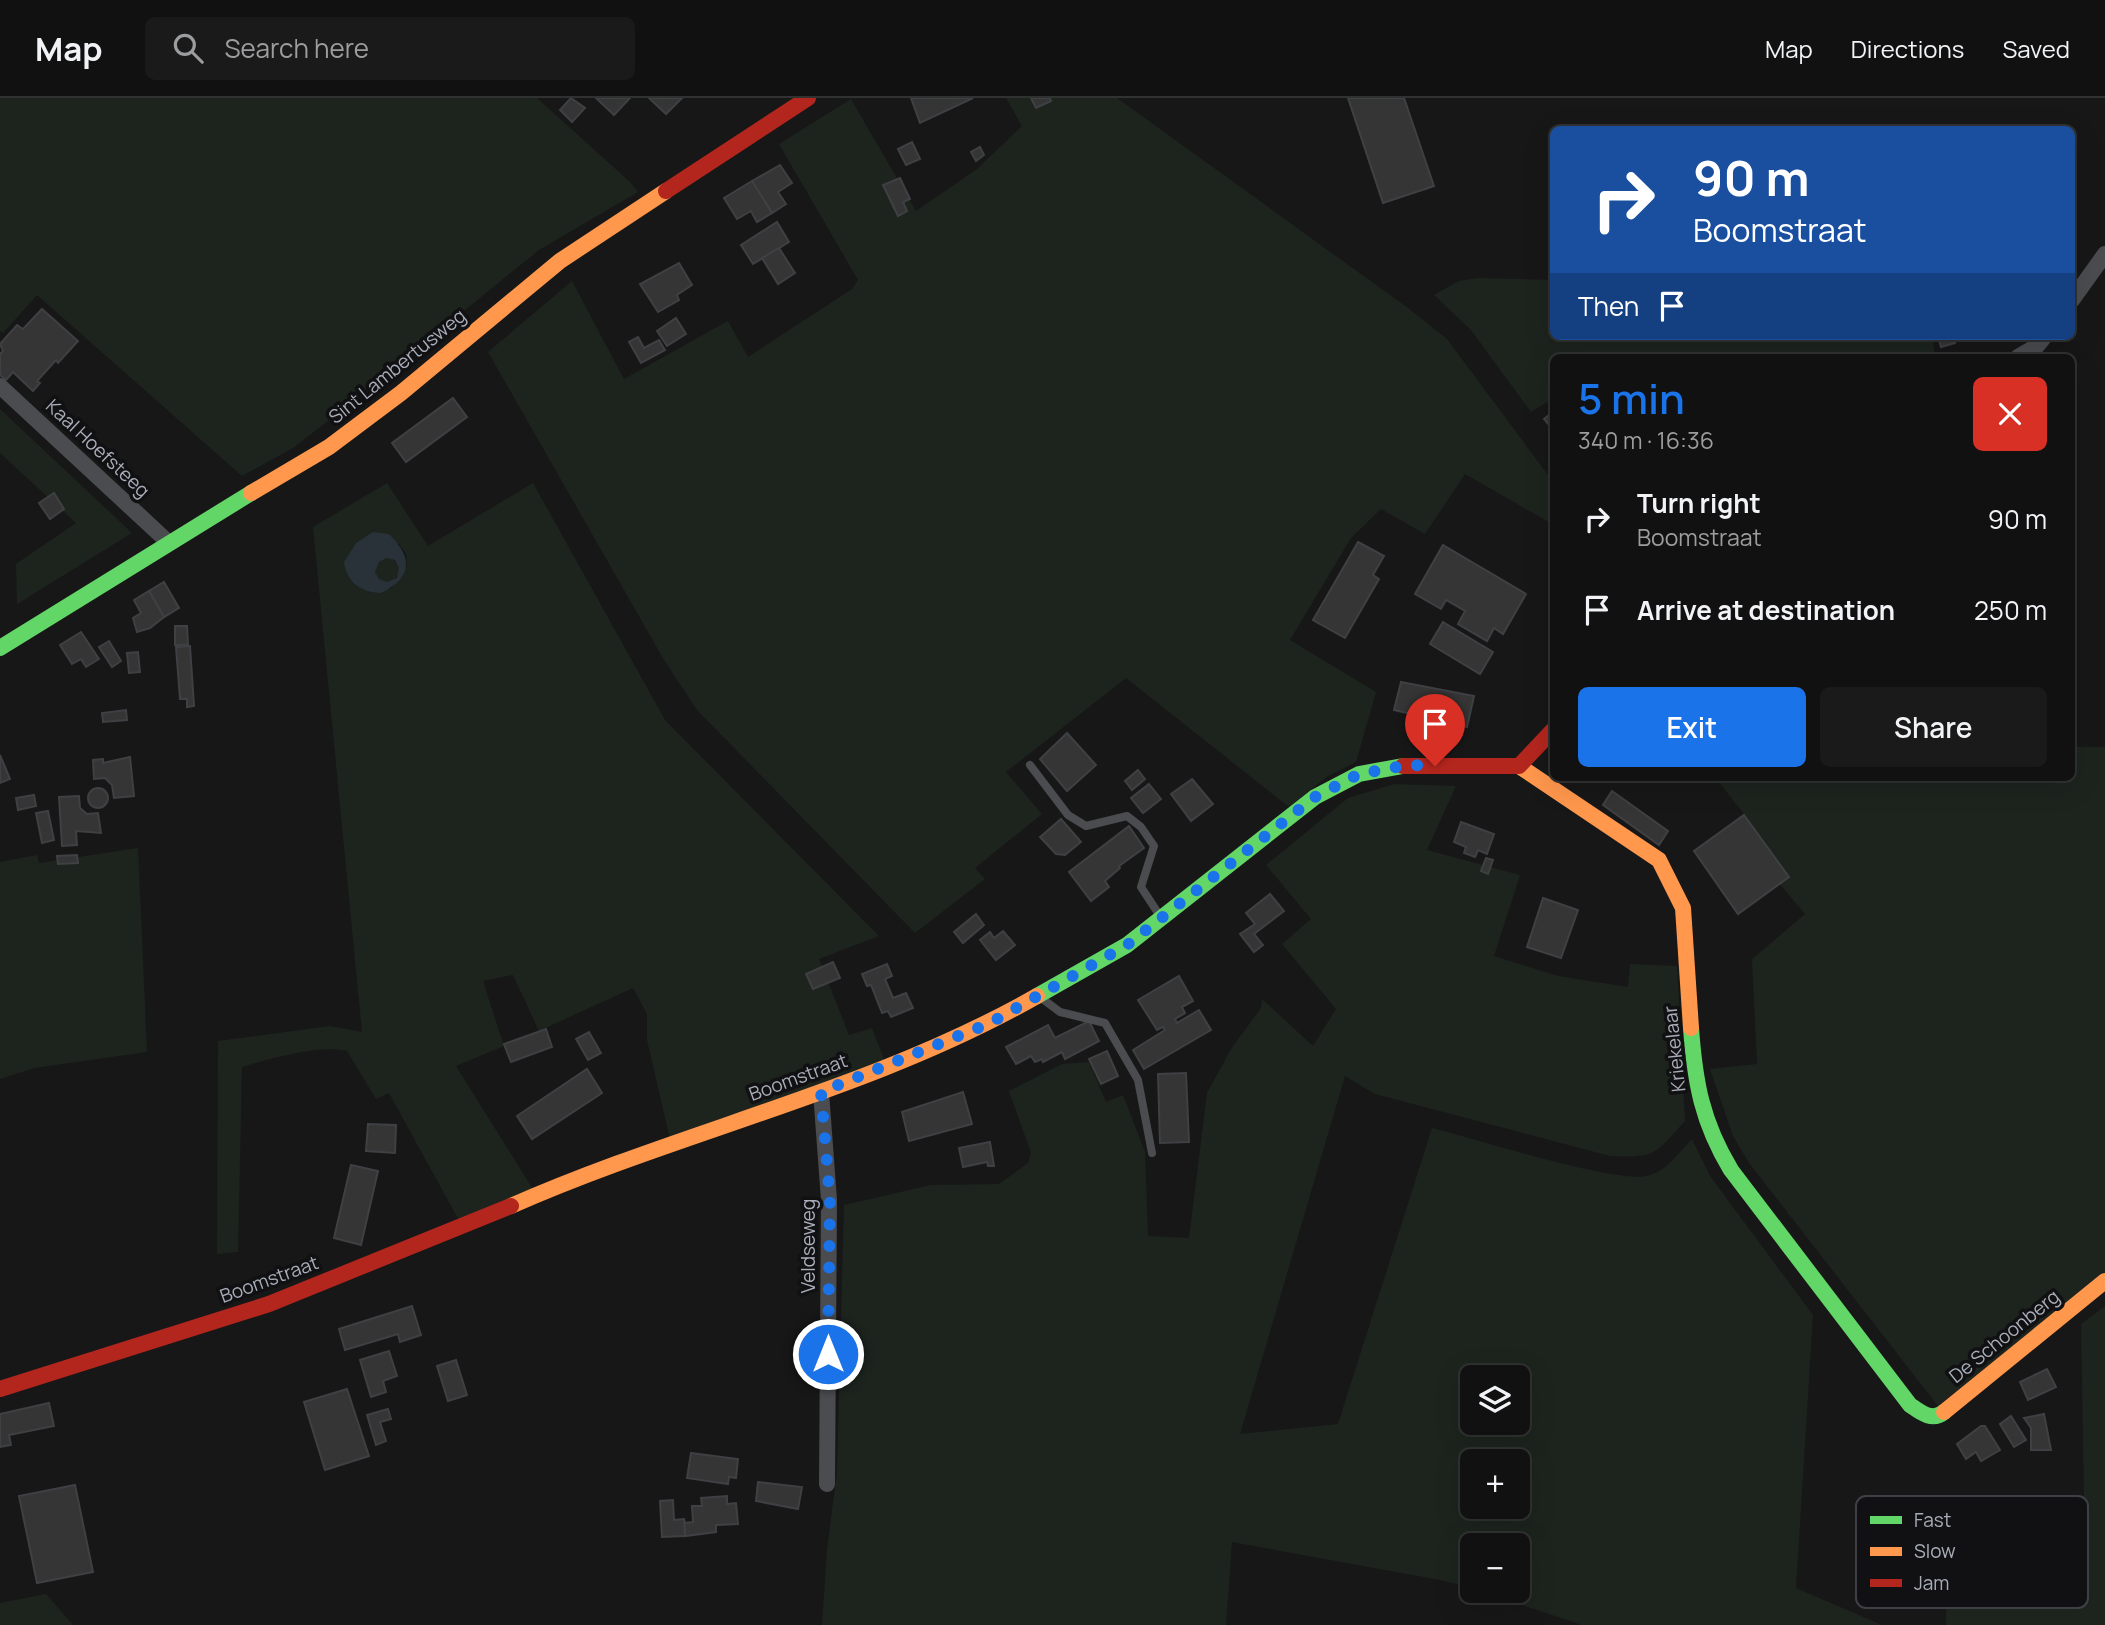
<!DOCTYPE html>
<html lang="en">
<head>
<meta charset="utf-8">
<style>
  :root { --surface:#111; --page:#1a1a1a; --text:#f1f3f6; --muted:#9c9d9f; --line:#303131; --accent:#1a73e8 }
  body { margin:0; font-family:Manrope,sans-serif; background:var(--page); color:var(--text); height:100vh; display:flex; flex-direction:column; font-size:26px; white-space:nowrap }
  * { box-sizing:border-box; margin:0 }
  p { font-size:23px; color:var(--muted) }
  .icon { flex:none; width:38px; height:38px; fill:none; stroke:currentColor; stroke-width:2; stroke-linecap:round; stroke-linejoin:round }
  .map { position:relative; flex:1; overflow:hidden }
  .side { position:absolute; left:1550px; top:256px; width:525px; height:427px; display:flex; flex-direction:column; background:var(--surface); border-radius:10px; box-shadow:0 7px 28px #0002,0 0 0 2px var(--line) }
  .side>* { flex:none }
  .banner { position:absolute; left:1550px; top:28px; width:525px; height:214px; border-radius:10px; box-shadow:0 7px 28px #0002,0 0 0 2px var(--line); background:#1a4fa0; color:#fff; overflow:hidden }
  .fabs { position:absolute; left:1460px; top:1267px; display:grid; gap:14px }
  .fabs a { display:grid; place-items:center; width:70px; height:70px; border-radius:10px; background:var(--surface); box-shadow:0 7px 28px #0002,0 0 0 2px var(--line); font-size:35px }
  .pin { position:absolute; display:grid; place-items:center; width:60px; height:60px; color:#fff; margin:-72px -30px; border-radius:50% 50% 50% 0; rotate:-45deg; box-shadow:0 0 7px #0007 }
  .pin .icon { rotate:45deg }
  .me { position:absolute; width:77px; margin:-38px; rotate:0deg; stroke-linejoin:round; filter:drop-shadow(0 0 5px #0008) }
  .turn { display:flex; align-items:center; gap:24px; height:147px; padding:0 28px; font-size:32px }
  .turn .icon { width:91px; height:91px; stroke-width:2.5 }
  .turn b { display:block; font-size:49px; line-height:60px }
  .then { display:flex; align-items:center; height:66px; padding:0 28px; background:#0003; gap:14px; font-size:26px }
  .round { display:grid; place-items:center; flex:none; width:74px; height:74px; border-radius:10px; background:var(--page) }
  .headline { display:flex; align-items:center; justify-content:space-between; height:119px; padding:0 28px }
  h1 { font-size:42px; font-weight:600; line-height:52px; color:var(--accent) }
  .action { display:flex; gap:14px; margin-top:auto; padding:14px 28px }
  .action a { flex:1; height:80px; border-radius:10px; background:var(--accent); color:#fff; font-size:28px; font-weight:600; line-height:80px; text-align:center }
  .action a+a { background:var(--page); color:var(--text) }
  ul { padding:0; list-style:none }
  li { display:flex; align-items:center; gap:21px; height:91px; padding:0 28px }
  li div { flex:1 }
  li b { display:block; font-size:26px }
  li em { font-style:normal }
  header { display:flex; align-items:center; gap:42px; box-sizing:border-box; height:98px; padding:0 35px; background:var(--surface); border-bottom:2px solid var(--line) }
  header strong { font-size:33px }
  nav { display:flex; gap:38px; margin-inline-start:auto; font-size:24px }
  .search { width:490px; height:63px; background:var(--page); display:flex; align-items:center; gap:18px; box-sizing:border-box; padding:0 24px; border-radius:10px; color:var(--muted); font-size:26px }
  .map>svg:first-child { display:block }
</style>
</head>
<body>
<header>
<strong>Map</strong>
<div class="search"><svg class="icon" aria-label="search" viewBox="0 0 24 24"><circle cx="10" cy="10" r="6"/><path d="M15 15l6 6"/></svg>Search here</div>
<nav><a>Map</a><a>Directions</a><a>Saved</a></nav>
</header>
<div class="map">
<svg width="2105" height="1527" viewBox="0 0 2105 1527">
  <rect width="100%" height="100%" fill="#171717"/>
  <g fill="#1d241e" fill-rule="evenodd">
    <path d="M0,0H537L630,84L638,94L539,152L324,326L293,350L242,378L37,197L3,235L0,233Z"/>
    <path d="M1006,0H1117L1408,210L1447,241L1554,385V427L1465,376L1425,436L1381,411L1351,440L1290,542L1376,594L1356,664L1328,678L1289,709L1126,580L1006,674L1042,716L975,770L985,781L915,835L697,612L664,562L488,254L572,183L624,281L728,223L748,259L852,191L858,182L779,46L851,1L916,113L977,71L1022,28Z"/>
    <path d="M1477,180L1554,182V238H1946L1933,244L1935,259H1554V300L1531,314L1471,232L1434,197L1459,183Z"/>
    <path d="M0,311L132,435L17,506L16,466L76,425L0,355Z"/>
    <path d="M387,385L428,448L533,385L665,622L879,838L819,861L849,937L872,930L885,964L670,1041L647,942V916L633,890L539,933L513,877L483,883L504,948L456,968L534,1093L462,1128L389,995L376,1001L347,953C320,946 268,961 242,969L238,1154L217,1156L218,943L330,928L362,934L313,429ZM356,445L399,446L406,456L407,468L391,490L344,464Z"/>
    <circle cx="387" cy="472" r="12"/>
    <path d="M2072,649H2105V1175L1938,1308L1749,1065L1733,1038L1710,971L1757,966L1752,861L1805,816L1731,728L1744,716L1715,679H2072Z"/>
    <path d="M1394,686L1456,688L1427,752L1520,777L1494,858L1558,878L1628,889L1630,866L1677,868L1685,1023C1655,1056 1657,1060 1610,1058L1375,996L1345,978L1240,1336L1338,1326L1432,1030C1473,1040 1613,1085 1647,1078C1666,1074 1679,1054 1692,1041L1710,1078L1813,1217L1796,1490L1882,1527H1582L1480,1493H1517V1447H1472V1490L1440,1482L1232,1444L1226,1527H822L827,1452L837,1374L844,1107L931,1087L999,1086L1028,1065L1031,1055L1009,993L1062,966L1089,964L1106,1004L1123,997L1145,1054L1148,1138L1189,1140L1207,995L1231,951L1261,910L1262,901L1313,948L1336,911L1282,846L1311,821L1266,767L1348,700ZM1472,1279H1517V1325H1472ZM1472,1363H1517V1409H1472Z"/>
    <path d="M138,750L147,954L34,970L0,981V764L37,757L39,765Z"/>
    <path d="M2105,1208V1527H1946L1947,1459L2085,1457L2081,1226Z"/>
    <path d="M46,1496L73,1527H0V1505Z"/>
  </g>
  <path fill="#2a3239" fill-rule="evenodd" d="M373,434L389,436C413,460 413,479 381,495C361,494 347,485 344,464L356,445ZM386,460L395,462L399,470L397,480L387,484L379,481L375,474L379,464Z"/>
  <g fill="#353536" stroke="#3f4043" stroke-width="2">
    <path d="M571,0L585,10L572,24L560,12Z"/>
    <path d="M596,0H630L614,17Z"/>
    <path d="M649,0H682L666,16Z"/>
    <path d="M911,0H973L920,25Z"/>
    <path d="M1031,0H1050L1051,3L1036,10Z"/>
    <path d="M1348,0H1404L1434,88L1383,105Z"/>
    <path d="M912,44L920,61L906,67L898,51Z"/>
    <path d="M980,49L984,57L976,63L971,54Z"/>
    <path d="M780,67L792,85L778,94L786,106L772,115L752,83Z"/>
    <path d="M900,80L910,101L903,104L907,113L898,118L883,87Z"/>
    <path d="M752,83L772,115L757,124L751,113L737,121L724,100Z"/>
    <path d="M777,124L789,144L753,166L741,147Z"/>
    <path d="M779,150L795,175L778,186L762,160Z"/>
    <path d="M679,165L692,187L677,197L679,202L658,214L640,186Z"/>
    <path d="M42,211L78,243L58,265L56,262L37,283L40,285L33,293L13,274L6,282L0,277V256L3,253L0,246L17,227L23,231Z"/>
    <path d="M676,220L686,236L667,248L657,233Z"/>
    <path d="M1938,238H1953L1955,245L1941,249Z"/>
    <path d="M638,239L644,250L659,242L665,252L641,265L629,244Z"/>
    <path d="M453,300L467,319L406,364L392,345Z"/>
    <path d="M1554,313V333L1544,321Z"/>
    <path d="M54,395L64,411L50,421L39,405Z"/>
    <path d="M1358,444L1384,458L1373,477L1379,481L1345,540L1313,522Z"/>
    <path d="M1443,447L1526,496L1503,536L1494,530L1487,543L1458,526L1465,513L1446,502L1441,511L1415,496Z"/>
    <path d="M164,484L179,510L164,519L149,493Z"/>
    <path d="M149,493L164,519L150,530L137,534L133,520L141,515L134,502Z"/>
    <path d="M1443,524L1493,554L1480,576L1430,546Z"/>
    <path d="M175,528H187L188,547H175Z"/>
    <path d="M81,534L99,561L86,569L81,561L72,566L60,547Z"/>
    <path d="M109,543L121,563L112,569L99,549Z"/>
    <path d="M190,548L194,608L187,609V601H180L176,549Z"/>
    <path d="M138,554L140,574L129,575L127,555Z"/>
    <path d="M1401,584L1474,598L1467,629L1394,612Z"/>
    <path d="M126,612L127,622L103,624L102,615Z"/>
    <path d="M1067,635L1096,667L1067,693L1040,661Z"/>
    <path d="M0,657L10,681L0,685Z"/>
    <path d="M130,659L134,698L114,700L112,687L105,680L94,681L93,662L103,661V665Z"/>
    <path d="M1138,672L1145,681L1132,692L1125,683Z"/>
    <path d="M1192,681L1213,706L1191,723L1171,696Z"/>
    <path d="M1149,686L1161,701L1143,715L1131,700Z"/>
    <circle cx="98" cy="700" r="10"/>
    <path d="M1612,693L1668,733L1659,747L1603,707Z"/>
    <path d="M34,697L36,708L18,712L16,700Z"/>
    <path d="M79,698L80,710L87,716L98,715L101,735L76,733L77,747L62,748L59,699Z"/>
    <path d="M48,713L54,742L42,745L36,715Z"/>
    <path d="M1744,717L1789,779L1738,816L1694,753Z"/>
    <path d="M1061,721L1081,744L1065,757L1056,756L1040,739Z"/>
    <path d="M1461,724L1494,736L1487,756L1478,752L1475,759L1464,755L1466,749L1454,744Z"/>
    <path d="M1129,728L1144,750L1119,768L1120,770L1105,783L1109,789L1091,803L1069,774Z"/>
    <path d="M77,757L78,765L58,766L57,758Z"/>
    <path d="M1486,760L1493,762L1488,776L1481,773Z"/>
    <path d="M1270,796L1284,813L1254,836L1263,847L1254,854L1240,836L1255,826L1246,815Z"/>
    <path d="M1543,800L1578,812L1561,860L1527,849Z"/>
    <path d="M976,816L984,827L963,845L954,834Z"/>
    <path d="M1003,833L1015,847L996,862L980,842L990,834L994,840Z"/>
    <path d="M833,864L840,880L813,891L806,876Z"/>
    <path d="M887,866L892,878L885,881L893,900L906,895L913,910L891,919L888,913L882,915L871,887L867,888L862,876Z"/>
    <path d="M1179,878L1193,903L1182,909L1185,915L1175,921L1177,925L1199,912L1211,932L1144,971L1133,952L1165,932L1163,929L1157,932L1138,902Z"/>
    <path d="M1089,923L1099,943L1065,961L1062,954L1043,964L1042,961L1035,964L1031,958L1016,966L1006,949L1048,927L1055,940Z"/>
    <path d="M546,931L552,949L511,964L504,946Z"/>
    <path d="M589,934L601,955L588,962L576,941Z"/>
    <path d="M1107,953L1118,978L1101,986L1089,961Z"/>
    <path d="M587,971L602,995L532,1041L517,1018Z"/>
    <path d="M1186,975L1189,1044L1160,1045L1158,976Z"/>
    <path d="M963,994L972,1026L909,1043L902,1014Z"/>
    <path d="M368,1026L396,1027L395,1055L366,1053Z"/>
    <path d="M990,1044L994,1068H988L987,1064L963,1069L959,1050Z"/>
    <path d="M351,1067L378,1073L361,1147L334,1140Z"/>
    <path d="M412,1208L421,1237L400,1244L398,1236L345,1252L339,1231Z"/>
    <path d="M389,1253L397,1278L383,1283L386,1294L371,1299L360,1262Z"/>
    <path d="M456,1262L467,1297L448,1303L437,1268Z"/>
    <path d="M2047,1271L2056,1289L2028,1302L2020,1284Z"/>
    <path d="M347,1291L369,1358L325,1372L304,1304Z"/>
    <path d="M49,1305L54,1328L9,1337L11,1347L0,1349V1316Z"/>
    <path d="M388,1311L391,1321L380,1324L386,1343L376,1347L367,1317Z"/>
    <path d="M2044,1316L2051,1352H2031V1330L2024,1320Z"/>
    <path d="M2011,1318L2026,1342L2014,1349L2000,1326Z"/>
    <path d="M1981,1328H1985L2000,1352L1981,1363L1976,1354L1966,1361L1957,1346Z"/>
    <path d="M691,1355L738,1361L736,1380L729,1379L728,1386L687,1380Z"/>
    <path d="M758,1384L802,1389L798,1411L756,1403Z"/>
    <path d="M75,1387L93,1474L37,1485L19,1398Z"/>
    <path d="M727,1398V1406L736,1405L738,1426L716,1427V1434L685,1438L684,1421L685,1425L693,1424L692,1408H702L701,1400Z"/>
    <path d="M673,1402L674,1422L684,1421L685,1438L662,1439L660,1403Z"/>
  </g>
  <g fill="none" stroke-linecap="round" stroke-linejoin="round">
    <g stroke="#4b4c50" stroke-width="8">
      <path d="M1030,667L1068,717L1086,728L1127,718L1141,729L1154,748L1141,789L1160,818"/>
      <path d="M1040,899L1060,914L1105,925L1138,982L1152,1055"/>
    </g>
    <g stroke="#4b4c50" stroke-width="16">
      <path d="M2072,202L2105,156"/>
      <path d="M2018,259L2037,248L2045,238"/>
      <path d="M0,288L168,444"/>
      <path d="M821,994L829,1102L827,1386"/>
    </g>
    <g stroke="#63d668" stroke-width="16">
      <path d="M0,550L251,395"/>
      <path d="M1037,898L1127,847L1315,699L1359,676L1403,668"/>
      <path d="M1691,930C1695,985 1702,1024 1731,1072L1910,1307C1920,1314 1932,1324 1944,1314"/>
    </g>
    <g stroke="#ff974d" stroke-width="16">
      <path d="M251,395L329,349L401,295L560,163L666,93"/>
      <path d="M1519,668L1659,762L1683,810L1691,930"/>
      <path d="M511,1108C683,1032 872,992 1037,898"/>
      <path d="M1944,1314L2105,1183"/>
    </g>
    <g stroke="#b3261e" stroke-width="16">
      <path d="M666,93L808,0"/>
      <path d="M1403,668H1519L1554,631"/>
      <path d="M0,1291L269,1206L511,1108"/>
    </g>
  </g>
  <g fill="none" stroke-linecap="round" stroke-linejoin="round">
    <path stroke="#1a73e8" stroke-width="12" stroke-dasharray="0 21.6" d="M828,1256L830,1102L821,994L990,925L1127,847L1315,699L1359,676L1408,667L1435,668"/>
  </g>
  <g text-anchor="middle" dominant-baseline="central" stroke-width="7" stroke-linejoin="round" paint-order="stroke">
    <g font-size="19" fill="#a8adb8" stroke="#111113">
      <text transform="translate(397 268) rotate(-39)">Sint Lambertusweg</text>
      <text transform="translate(98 350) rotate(43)">Kaal Hoefsteeg</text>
      <text transform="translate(1674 951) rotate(-96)">Kriekelaar</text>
      <text transform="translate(798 979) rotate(-20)">Boomstraat</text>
      <text transform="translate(808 1148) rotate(-90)">Veldseweg</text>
      <text transform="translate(269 1181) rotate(-20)">Boomstraat</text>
      <text transform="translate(2004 1238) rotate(-39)">De Schoonberg</text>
    </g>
  </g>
  <rect x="1856" y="1398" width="232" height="112" rx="10" fill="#111113" stroke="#3e4045" stroke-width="2"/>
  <rect x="1870" y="1418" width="32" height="8" fill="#63d668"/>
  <rect x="1870" y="1449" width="32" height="9" fill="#ff974d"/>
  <rect x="1870" y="1481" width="32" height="8" fill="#b3261e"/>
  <g font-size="19" fill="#a8adb8">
    <text x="1914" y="1429">Fast</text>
    <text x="1914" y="1460">Slow</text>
    <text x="1914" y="1492">Jam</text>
  </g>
</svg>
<div class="fabs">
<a><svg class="icon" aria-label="layers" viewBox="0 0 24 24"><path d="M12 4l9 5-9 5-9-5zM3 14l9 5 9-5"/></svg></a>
<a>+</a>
<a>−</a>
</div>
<div class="pin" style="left:1435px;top:668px;background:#d93025"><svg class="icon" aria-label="arrive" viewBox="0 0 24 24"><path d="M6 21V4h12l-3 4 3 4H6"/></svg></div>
<svg class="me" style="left:828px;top:1256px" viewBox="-20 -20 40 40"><circle r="17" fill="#1a73e8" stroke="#fff" stroke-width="3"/><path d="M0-11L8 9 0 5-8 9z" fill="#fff"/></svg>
<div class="banner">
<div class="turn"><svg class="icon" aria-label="right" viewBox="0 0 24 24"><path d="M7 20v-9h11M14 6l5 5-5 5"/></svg><div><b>90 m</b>Boomstraat</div></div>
<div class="then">Then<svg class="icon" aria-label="arrive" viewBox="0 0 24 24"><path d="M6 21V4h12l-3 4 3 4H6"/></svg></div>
</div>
<section class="side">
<div class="headline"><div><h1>5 min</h1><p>340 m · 16:36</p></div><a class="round" style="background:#d93025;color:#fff"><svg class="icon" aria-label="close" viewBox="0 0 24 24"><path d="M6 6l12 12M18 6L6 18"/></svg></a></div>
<ul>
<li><svg class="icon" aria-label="right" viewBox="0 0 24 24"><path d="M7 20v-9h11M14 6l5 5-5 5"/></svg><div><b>Turn right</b><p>Boomstraat</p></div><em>90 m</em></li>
<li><svg class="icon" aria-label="arrive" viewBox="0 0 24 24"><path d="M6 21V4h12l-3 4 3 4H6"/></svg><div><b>Arrive at destination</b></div><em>250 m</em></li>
</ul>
<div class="action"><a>Exit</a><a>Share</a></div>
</section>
</div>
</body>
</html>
